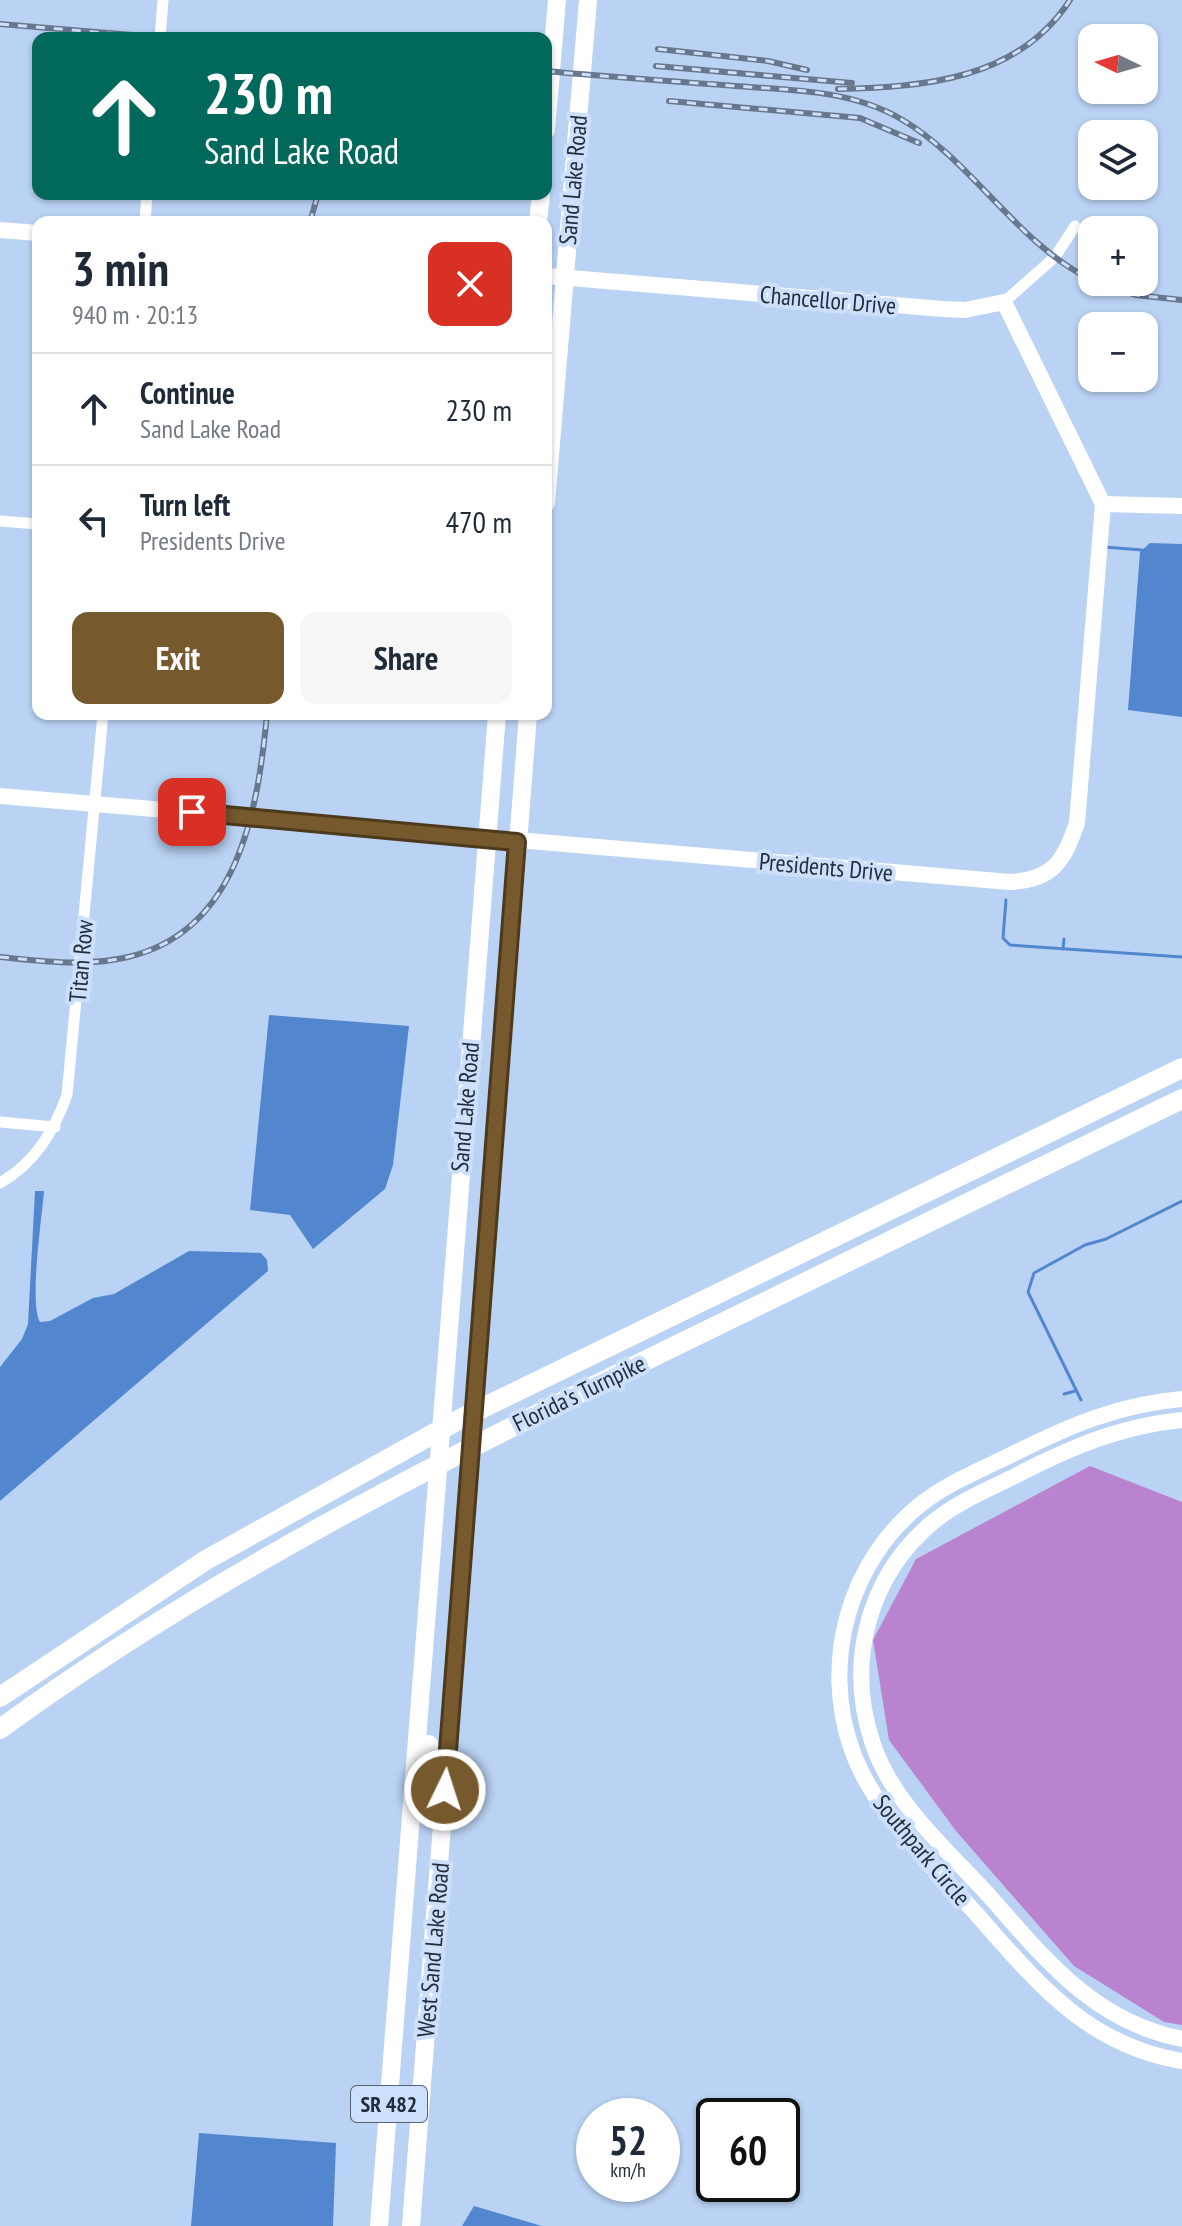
<!DOCTYPE html>
<html lang="en">
<head>
<meta charset="utf-8">
<style>
  :root { --surface:#fff; --page:#f6f6f7; --text:#1f2937; --muted:#747a83; --line:#e0e1e3; --accent:#76592d }
  body { margin:0; font-family:"PT Sans Narrow",sans-serif; background:var(--page); color:var(--text); height:100vh; display:flex; flex-direction:column; font-size:30px; white-space:nowrap }
  * { box-sizing:border-box; margin:0 }
  p { font-size:26px; color:var(--muted) }
  .icon { flex:none; width:44px; height:44px; fill:none; stroke:currentColor; stroke-width:2; stroke-linecap:round; stroke-linejoin:round }
  .map { position:relative; flex:1; overflow:hidden }
  .side { position:absolute; left:32px; top:216px; width:520px; height:504px; display:flex; flex-direction:column; background:var(--surface); border-radius:16px; box-shadow:0 2px 6px #0004 }
  .side>* { flex:none }
  .guide { position:absolute; left:32px; top:32px; width:520px; height:168px; border-radius:16px; box-shadow:0 2px 6px #0004; background:#00695c; color:#fff; overflow:hidden }
  .needle { width:52px; rotate:275deg }
  .controls { position:absolute; left:1078px; top:24px; display:grid; gap:16px }
  .controls a { display:grid; place-items:center; width:80px; height:80px; border-radius:16px; background:var(--surface); box-shadow:0 2px 6px #0004; font-size:40px }
  .speed { position:absolute; left:576px; top:2098px; display:flex; gap:16px; font-size:40px; font-weight:700; text-align:center }
  .speed>* { display:grid; place-content:center; width:104px; height:104px; border-radius:50%; background:var(--surface); box-shadow:0 2px 6px #0004; line-height:1 }
  .speed small { font-size:20px; font-weight:400 }
  .speed .limit { border:4px solid #111; border-radius:12px; background:#fff; color:#111 }
  .pin { position:absolute; display:grid; place-items:center; width:68px; height:68px; color:#fff; margin:-34px; border-radius:16px; box-shadow:0 4px 12px #0006 }
  .me { position:absolute; width:88px; margin:-44px; rotate:4deg; stroke-linejoin:round; filter:drop-shadow(0 0 6px #0008) }
  .turn { display:flex; align-items:center; gap:28px; height:168px; padding:0 40px; font-size:36px }
  .turn .icon { width:104px; height:104px; stroke-width:2.5 }
  .turn b { display:block; font-size:56px; line-height:68px }
  .round { display:grid; place-items:center; flex:none; width:84px; height:84px; border-radius:16px; background:var(--page) }
  .overview { display:flex; align-items:center; justify-content:space-between; height:136px; padding:0 40px }
  h1 { font-size:48px; font-weight:700; line-height:60px }
  .cta { display:flex; gap:16px; margin-top:auto; padding:16px 40px }
  .cta a { flex:1; height:92px; border-radius:16px; background:var(--accent); color:#fff; font-size:32px; font-weight:700; line-height:92px; text-align:center }
  .cta a+a { background:var(--page); color:var(--text) }
  ul { padding:0; list-style:none }
  li { display:flex; align-items:center; gap:24px; height:112px; padding:0 40px; border-top:2px solid var(--line) }
  li div { flex:1 }
  li b { display:block; font-size:30px }
  li em { font-style:normal }
  .map>svg:first-child { display:block }
</style>
</head>
<body>
<div class="map">
<svg width="1182" height="2226" viewBox="0 0 1182 2226">
  <rect width="100%" height="100%" fill="#bad3f4"/>
  <path fill="#ba83cf" d="M1090,1466L1182,1502V2025L1164,2022L1074,1966L956,1831L889,1740L873,1640L916,1559Z"/>
  <g fill="#5287cf">
    <path d="M1150,543L1182,544V717L1128,710L1140,552Z"/>
    <path d="M269,1015L409,1026L393,1165L385,1189L313,1249L290,1215L250,1210Z"/>
    <path d="M35,1191H44C42,1218 29,1303 40,1322L50,1321L93,1298L114,1294L189,1251L261,1253L267,1260L268,1271L0,1501V1367L22,1339L28,1324Z"/>
    <path d="M199,2133L336,2143L333,2226H191Z"/>
    <path d="M474,2206L542,2226H462Z"/>
  </g>
  <g fill="none" stroke-linecap="round" stroke-linejoin="round">
    <g stroke="#5287cf" stroke-width="3">
      <path d="M1104,547L1142,550"/>
      <path d="M1006,900L1003,938L1010,945L1182,957"/>
      <path d="M1063,949L1064,939"/>
      <path d="M1064,1394L1075,1391"/>
      <path d="M1081,1400L1028,1292L1034,1273L1085,1245L1106,1239L1182,1201"/>
    </g>
    <g stroke="#fff" stroke-width="11">
      <path d="M160,38L163,0"/>
      <path d="M145,222L147,194"/>
      <path d="M1004,302L1055,257L1075,226"/>
      <path d="M0,521L38,524"/>
      <path d="M0,1122L55,1127"/>
      <path d="M0,1183C35,1163 54,1131 67,1095L103,714"/>
    </g>
    <g stroke="#fff" stroke-width="16">
      <path d="M0,230L38,233"/>
      <path d="M1103,504L1182,506"/>
      <path d="M0,796L1010,882C1053,880 1064,861 1077,823L1103,504L1004,302L965,310L943,309L546,276"/>
      <path d="M1182,1399C1121,1404 1071,1425 1017,1452C985,1468 949,1482 921,1504C848,1562 821,1663 852,1750C875,1815 935,1867 980,1918C1038,1984 1089,2046 1182,2061"/>
      <path d="M1182,1420C1121,1426 1071,1447 1017,1475C989,1489 957,1502 933,1522C868,1576 846,1662 872,1741C891,1803 950,1852 992,1899C1047,1962 1096,2022 1182,2039"/>
    </g>
    <g stroke="#fff" stroke-width="18">
      <path d="M546,130L557,0"/>
      <path d="M538,222L541,194"/>
      <path d="M546,503L588,0"/>
      <path d="M429,1744C428,1764 425,1781 445,1790"/>
      <path d="M379,2226L497,714"/>
      <path d="M411,2226L528,714"/>
    </g>
    <g stroke="#fff" stroke-width="20">
      <path d="M0,1697L206,1560L460,1419L1182,1068"/>
      <path d="M0,1729C208,1577 436,1463 667,1350C839,1266 1010,1182 1182,1099"/>
    </g>
    <defs>
      <g id="rail">
        <path d="M0,24L168,38"/>
        <path d="M658,49L768,61L807,70"/>
        <path d="M656,66L852,83"/>
        <path d="M546,71C609,77 672,81 735,86C791,90 852,90 901,119C973,161 1017,244 1092,280"/>
        <path d="M838,89C924,87 1018,80 1070,0"/>
        <path d="M669,101L860,118L919,143"/>
        <path d="M310,222L318,194"/>
        <path d="M1097,282L1136,295L1182,300"/>
        <path d="M0,957C43,961 86,967 128,957C239,931 258,809 267,714"/>
      </g>
    </defs>
    <use href="#rail" stroke="#67788e" stroke-width="6"/>
    <use href="#rail" stroke="#ccdffb" stroke-width="3" stroke-dasharray="9" stroke-linecap="butt"/>
  </g>
  <g fill="none" stroke-linecap="round" stroke-linejoin="round">
    <defs>
      <path id="route" d="M192,812L517,842L445,1790"/>
    </defs>
    <use href="#route" stroke="#4d3a1d" stroke-width="20"/>
    <use href="#route" stroke="#76592d" stroke-width="14"/>
  </g>
  <g text-anchor="middle" dominant-baseline="central" stroke-width="8" stroke-linejoin="round" paint-order="stroke">
    <rect fill="#ccdffb" stroke="#566274" stroke-width="2" x="351" y="2086" width="76" height="36" rx="6"/>
    <g font-size="22" font-weight="bold" fill="#242d3a">
      <text x="389" y="2104">SR 482</text>
    </g>
    <g font-size="24" fill="#242d3a" stroke="#ccdffb">
      <text transform="translate(573 180) rotate(-85)">Sand Lake Road</text>
      <text transform="translate(828 300) rotate(5)">Chancellor Drive</text>
      <text transform="translate(826 867) rotate(5)">Presidents Drive</text>
      <text transform="translate(81 961) rotate(-85)">Titan Row</text>
      <text transform="translate(465 1107) rotate(-85)">Sand Lake Road</text>
      <text transform="translate(579 1393) rotate(-26)">Florida's Turnpike</text>
      <text transform="translate(922 1850) rotate(50)">Southpark Circle</text>
      <text transform="translate(433 1950) rotate(-85)">West Sand Lake Road</text>
    </g>
  </g>
</svg>
<div class="controls">
<a><svg class="needle" viewBox="-14 -14 28 28"><path d="M0-13l5 13h-10z" fill="#e53935"/><path d="M0 13l5-13h-10z" fill="#747a83"/></svg></a>
<a><svg class="icon" aria-label="layers" viewBox="0 0 24 24"><path d="M12 4l9 5-9 5-9-5zM3 14l9 5 9-5"/></svg></a>
<a>+</a>
<a>−</a>
</div>
<div class="speed"><div>52<small>km/h</small></div><div class="limit">60</div></div>
<div class="pin" style="left:192px;top:812px;background:#d93025"><svg class="icon" aria-label="arrive" viewBox="0 0 24 24"><path d="M6 21V4h12l-3 4 3 4H6"/></svg></div>
<svg class="me" style="left:445px;top:1790px" viewBox="-20 -20 40 40"><circle r="17" fill="#76592d" stroke="#fff" stroke-width="3"/><path d="M0-11L8 9 0 5-8 9z" fill="#fff"/></svg>
<div class="guide">
<div class="turn"><svg class="icon" aria-label="ahead" viewBox="0 0 24 24"><path d="M12 20V5M6 11l6-6 6 6"/></svg><div><b>230 m</b>Sand Lake Road</div></div>
</div>
<section class="side">
<div class="overview"><div><h1>3 min</h1><p>940 m · 20:13</p></div><a class="round" style="background:#d93025;color:#fff"><svg class="icon" aria-label="close" viewBox="0 0 24 24"><path d="M6 6l12 12M18 6L6 18"/></svg></a></div>
<ul>
<li><svg class="icon" aria-label="ahead" viewBox="0 0 24 24"><path d="M12 20V5M6 11l6-6 6 6"/></svg><div><b>Continue</b><p>Sand Lake Road</p></div><em>230 m</em></li>
<li><svg class="icon" aria-label="left" viewBox="0 0 24 24"><path d="M17 20v-9H6M10 6l-5 5 5 5"/></svg><div><b>Turn left</b><p>Presidents Drive</p></div><em>470 m</em></li>
</ul>
<div class="cta"><a>Exit</a><a>Share</a></div>
</section>
</div>
</body>
</html>
